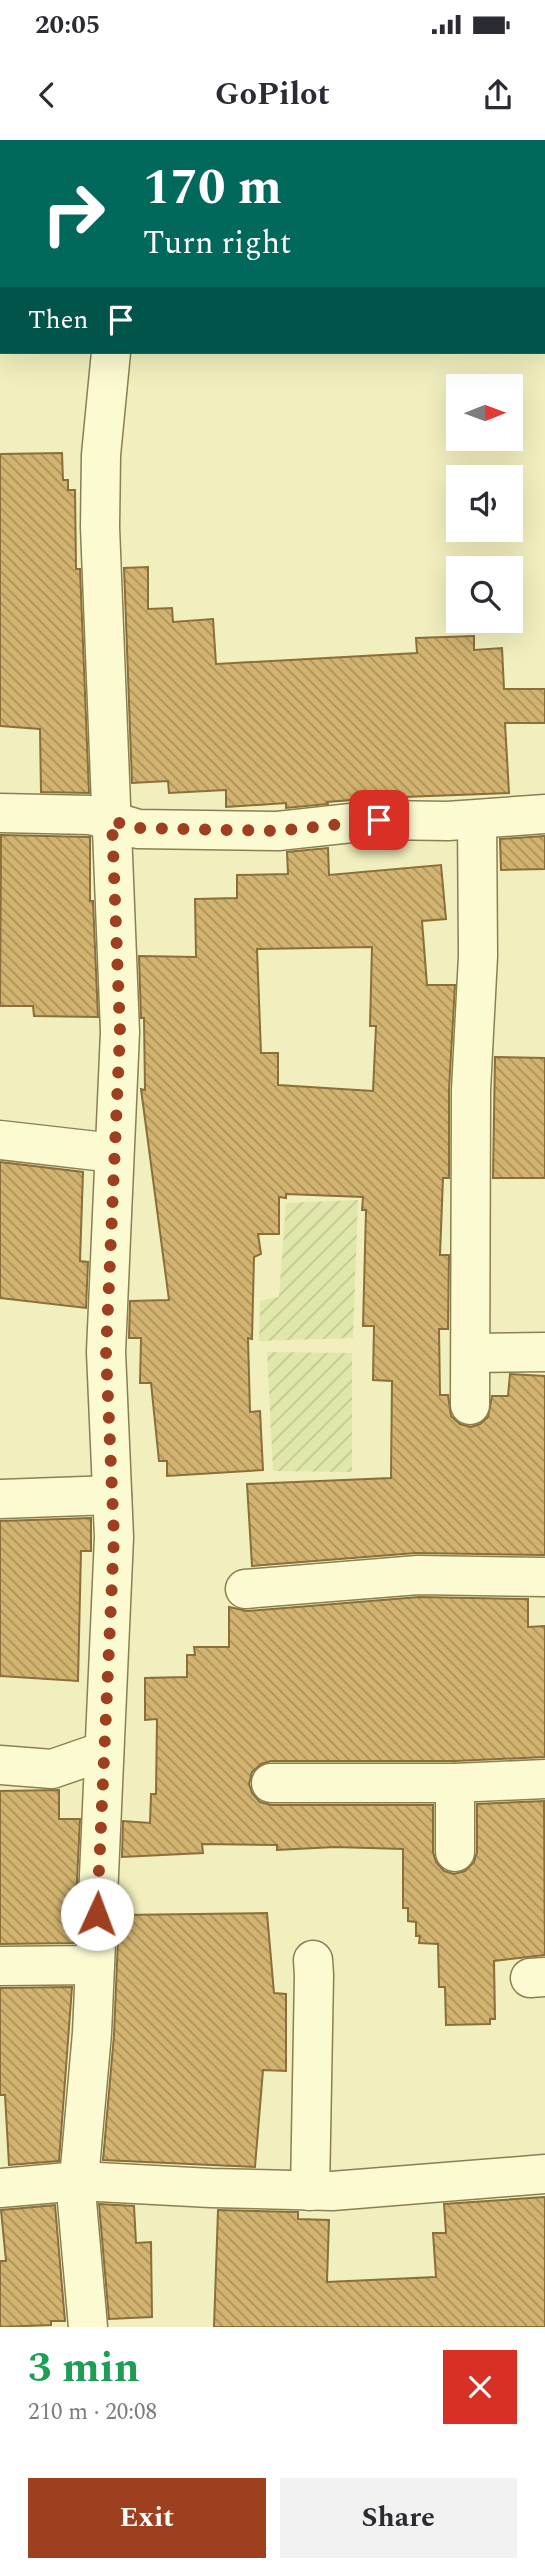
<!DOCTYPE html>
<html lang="en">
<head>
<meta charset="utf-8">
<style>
  :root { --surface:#fff; --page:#f2f2f3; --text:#2b2b33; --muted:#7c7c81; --accent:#9e4020 }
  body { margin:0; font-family:Spectral,serif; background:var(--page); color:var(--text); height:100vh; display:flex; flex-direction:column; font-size:26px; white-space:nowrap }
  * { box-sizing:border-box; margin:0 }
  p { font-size:23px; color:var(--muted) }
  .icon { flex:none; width:38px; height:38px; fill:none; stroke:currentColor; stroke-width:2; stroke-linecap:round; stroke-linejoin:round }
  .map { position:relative; height:2187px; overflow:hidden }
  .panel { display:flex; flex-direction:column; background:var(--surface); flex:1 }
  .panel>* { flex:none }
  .guide { position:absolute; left:0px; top:0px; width:546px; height:214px; box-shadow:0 7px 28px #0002; background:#00695c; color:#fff; overflow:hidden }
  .needle { width:46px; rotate:89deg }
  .controls { position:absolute; left:446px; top:234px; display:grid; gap:14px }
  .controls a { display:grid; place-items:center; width:77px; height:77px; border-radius:0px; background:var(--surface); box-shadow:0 7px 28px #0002; font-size:35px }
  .pin { position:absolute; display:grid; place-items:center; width:60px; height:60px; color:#fff; margin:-30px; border-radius:14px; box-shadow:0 4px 10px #0006 }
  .me { position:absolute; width:77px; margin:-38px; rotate:2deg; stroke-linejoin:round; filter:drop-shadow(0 0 5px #0008) }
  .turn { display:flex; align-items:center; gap:24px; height:147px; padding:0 28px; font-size:32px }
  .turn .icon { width:91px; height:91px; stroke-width:2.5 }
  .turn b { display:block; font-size:49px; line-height:60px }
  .then { display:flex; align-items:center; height:66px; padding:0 28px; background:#0003; gap:14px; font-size:26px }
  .round { display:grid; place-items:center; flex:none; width:74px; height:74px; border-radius:0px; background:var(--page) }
  .summary { display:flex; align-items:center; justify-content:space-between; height:119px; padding:0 28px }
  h1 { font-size:42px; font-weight:700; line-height:52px; color:#1e9e55 }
  .primary-button { display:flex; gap:14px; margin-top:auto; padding:14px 28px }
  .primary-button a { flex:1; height:80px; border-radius:0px; background:var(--accent); color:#fff; font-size:28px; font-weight:700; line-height:80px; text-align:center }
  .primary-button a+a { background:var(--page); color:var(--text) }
  .status { display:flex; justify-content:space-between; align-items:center; height:49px; padding:0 35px; background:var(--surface); direction:ltr }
  .status svg { height:19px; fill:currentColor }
  header { display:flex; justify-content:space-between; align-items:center; height:91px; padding:0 28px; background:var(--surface); font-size:32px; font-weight:700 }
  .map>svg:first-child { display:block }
</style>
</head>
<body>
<div class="status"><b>20:05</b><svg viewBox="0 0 49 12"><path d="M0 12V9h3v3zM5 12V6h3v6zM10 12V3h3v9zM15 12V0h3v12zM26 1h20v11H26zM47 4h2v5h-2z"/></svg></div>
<header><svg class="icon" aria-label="back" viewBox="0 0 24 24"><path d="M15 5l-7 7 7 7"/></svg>GoPilot<svg class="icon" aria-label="share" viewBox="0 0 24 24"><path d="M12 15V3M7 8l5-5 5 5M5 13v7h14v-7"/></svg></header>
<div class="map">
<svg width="545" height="2187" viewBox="0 0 545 2187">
  <defs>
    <pattern id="farmland-furrows" width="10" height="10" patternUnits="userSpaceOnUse" patternTransform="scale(1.75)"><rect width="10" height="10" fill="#e1e7aa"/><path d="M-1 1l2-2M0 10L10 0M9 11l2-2" fill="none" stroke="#c2c792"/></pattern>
    <pattern id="building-back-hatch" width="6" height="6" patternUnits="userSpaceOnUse" patternTransform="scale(1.75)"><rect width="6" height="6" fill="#d2b370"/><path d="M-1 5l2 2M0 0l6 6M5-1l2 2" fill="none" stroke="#ab925b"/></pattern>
  </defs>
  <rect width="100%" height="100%" fill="#f1efbd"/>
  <g fill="url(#farmland-furrows)">
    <path d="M358,1060L353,1198L259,1201L260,1161L279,1157L286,1063Z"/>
    <path d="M267,1212L352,1213V1332L273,1331Z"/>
  </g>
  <g fill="url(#building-back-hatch)" stroke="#8b6f39" stroke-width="2" fill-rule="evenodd">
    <path d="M62,313L63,340H68V350H75L76,429H80L89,653L41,652L40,589L0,586V314Z"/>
    <path d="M148,427V469L172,468L173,482L213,479L216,524L417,513L416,498L474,496V510L502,508L504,549H545V583H505L509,653L377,658L327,662L328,664L286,668V663L226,667V650L169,653L168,641L132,643L124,428Z"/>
    <path d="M1,695L90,697V761H93L98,877L34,876L33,866H0Z"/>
    <path d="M545,696V729L501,730L500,699Z"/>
    <path d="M328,708L329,735L441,725L446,779L422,781L427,845H455L449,950V1038H443L440,1115H449L448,1189H439L440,1255H448L451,1276L460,1284L471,1287L480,1284L488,1277L492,1256H508L510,1234L545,1236V1415L416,1413L252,1426L247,1344L391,1338L392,1241L373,1240L374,1186H363L366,1070H362L363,1057L286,1054V1058L279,1057V1094H258L261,1114L254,1117L252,1199L248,1198L250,1272L260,1271L263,1330L167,1336V1321H159L151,1243H140L141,1198H129L130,1161L169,1160L141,949L145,950L144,878H141L139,816L196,817L195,759L237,758V735L288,734L287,712ZM372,807L370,886H376L373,951L278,945V913H261L257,809Z"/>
    <path d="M495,917L545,918V1038H493Z"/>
    <path d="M0,1022L83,1032L80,1121L88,1122L86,1168L0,1158Z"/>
    <path d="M91,1378V1411H81L78,1541L0,1536V1381Z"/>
    <path d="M419,1457L528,1459V1487L545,1486V1617L455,1621H271L261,1624L252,1632L249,1644L252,1653L260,1662L271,1665H433V1712L436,1722L444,1731L454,1734L465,1731L474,1722L477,1712V1664L544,1661L545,1815L494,1821L495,1879H490V1884L446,1885L445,1847H439L438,1804L419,1803L420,1796H416V1782L408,1781V1768H403V1709L335,1707L277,1710V1705L202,1704L203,1713L122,1717L123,1681L150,1683L151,1654H156L157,1579L145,1580V1538L187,1537V1515H195L194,1507H229V1467L247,1471Z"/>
    <path d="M59,1650V1679H80L74,1803L0,1804V1651Z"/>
    <path d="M267,1773L274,1853L286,1854V1931L263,1930L255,2027L103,2020L114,1895L119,1775Z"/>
    <path d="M72,1847L59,2021L9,2025L5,1955H0V1848Z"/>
    <path d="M545,2057V2187H214L218,2070L298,2072V2079L329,2080L327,2142L436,2137L433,2093H446L444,2064Z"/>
    <path d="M99,2064L134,2066L136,2103L151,2102L152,2177L109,2179Z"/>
    <path d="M55,2065L65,2181H51V2185L0,2187V2121H6L1,2070Z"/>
  </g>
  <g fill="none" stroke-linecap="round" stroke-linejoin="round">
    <defs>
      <g id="minor">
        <path d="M99,0L100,2"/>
        <path d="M0,673L91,675L138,689L278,691L379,680L448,681L545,674"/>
        <path d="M0,1000L114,1013"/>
        <path d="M471,1213L545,1212"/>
        <path d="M470,1265L471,950L478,816L477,680"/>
        <path d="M0,1359L112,1355"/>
        <path d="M245,1449L418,1435L545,1437"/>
        <path d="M0,1625L52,1629L104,1611"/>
        <path d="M271,1643H455L545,1639"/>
        <path d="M455,1712V1643"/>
        <path d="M0,1826L95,1825"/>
        <path d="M530,1838L545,1837"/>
        <path d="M0,2048L79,2041L211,2048L332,2051L545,2034"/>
        <path d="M310,2051L314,1835L313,1820"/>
        <path d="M88,2187L77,2062L92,1893L114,1397L106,1212L120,892L100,387L101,315L111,212"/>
      </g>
    </defs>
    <use href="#minor" stroke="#8a7f55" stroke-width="41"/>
    <use href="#minor" stroke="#fbfad1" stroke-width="38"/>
  </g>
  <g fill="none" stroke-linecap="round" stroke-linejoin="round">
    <path stroke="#9e4020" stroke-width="12" stroke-dasharray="0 21.6" d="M97,1774L114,1397L106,1212L120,892L112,681L138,688L278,691L379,680"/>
  </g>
</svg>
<div class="controls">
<a><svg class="needle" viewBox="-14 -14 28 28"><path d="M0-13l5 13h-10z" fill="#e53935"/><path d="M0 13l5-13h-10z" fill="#7c7c81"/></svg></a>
<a><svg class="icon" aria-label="sound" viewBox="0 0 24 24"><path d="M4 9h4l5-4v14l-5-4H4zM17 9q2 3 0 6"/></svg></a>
<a><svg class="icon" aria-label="search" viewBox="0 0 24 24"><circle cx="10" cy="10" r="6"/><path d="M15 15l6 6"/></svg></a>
</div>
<div class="pin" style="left:379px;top:680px;background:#d93025"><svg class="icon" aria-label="arrive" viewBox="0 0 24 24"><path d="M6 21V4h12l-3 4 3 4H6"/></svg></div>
<svg class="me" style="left:97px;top:1774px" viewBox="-20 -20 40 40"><circle r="19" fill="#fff"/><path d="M0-13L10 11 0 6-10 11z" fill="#9e4020"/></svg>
<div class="guide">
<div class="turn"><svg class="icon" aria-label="right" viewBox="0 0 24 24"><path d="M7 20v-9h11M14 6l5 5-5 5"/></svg><div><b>170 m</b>Turn right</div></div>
<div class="then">Then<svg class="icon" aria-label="arrive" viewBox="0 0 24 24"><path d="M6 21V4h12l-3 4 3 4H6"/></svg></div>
</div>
</div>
<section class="panel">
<div class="summary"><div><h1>3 min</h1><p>210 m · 20:08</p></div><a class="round" style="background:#d93025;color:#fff"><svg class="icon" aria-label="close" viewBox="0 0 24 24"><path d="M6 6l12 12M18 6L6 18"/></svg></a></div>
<div class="primary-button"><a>Exit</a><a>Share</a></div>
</section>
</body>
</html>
